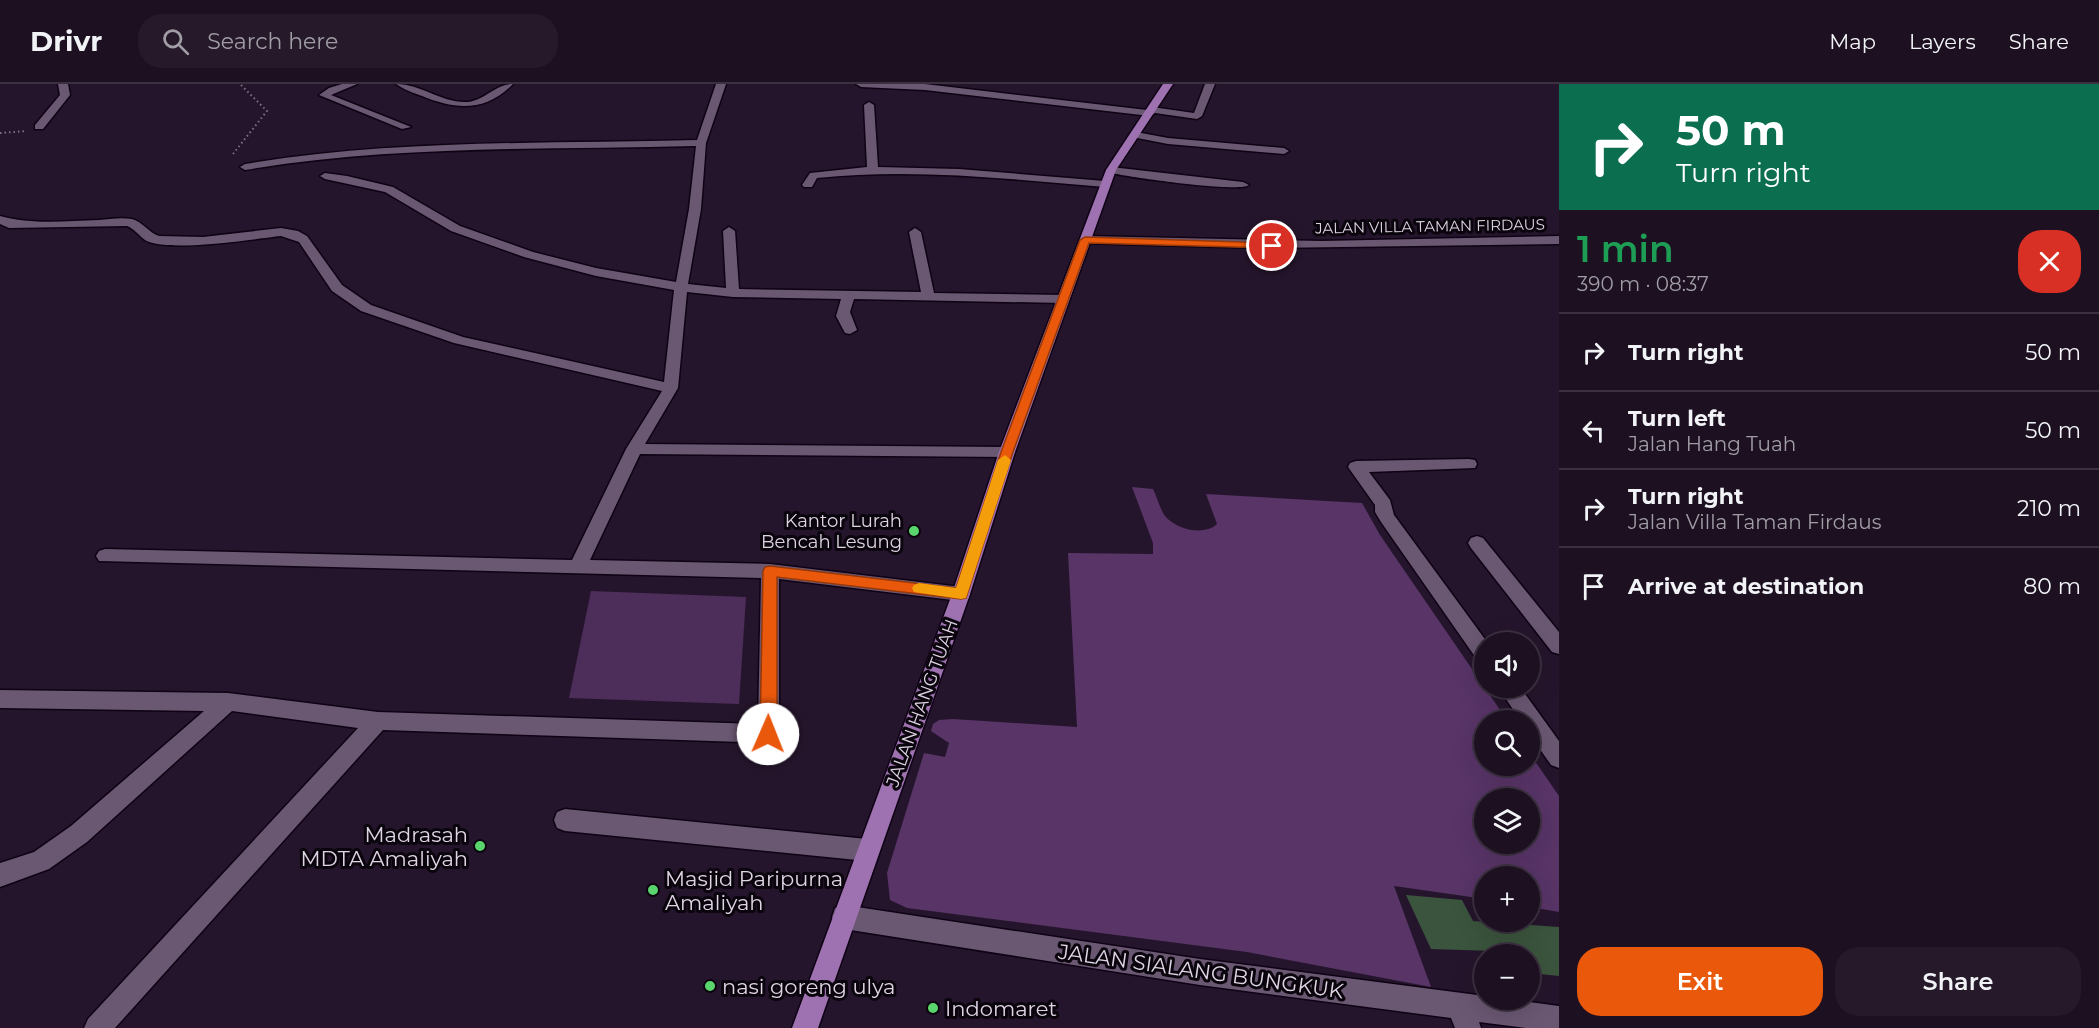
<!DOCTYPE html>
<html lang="en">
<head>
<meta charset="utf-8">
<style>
  :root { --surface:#1c1021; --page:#25192a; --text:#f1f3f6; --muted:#a09da5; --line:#3a303f; --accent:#ea580c }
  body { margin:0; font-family:Montserrat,sans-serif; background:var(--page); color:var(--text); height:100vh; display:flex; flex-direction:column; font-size:22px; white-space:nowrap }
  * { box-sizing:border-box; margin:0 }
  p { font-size:20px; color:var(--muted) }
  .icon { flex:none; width:33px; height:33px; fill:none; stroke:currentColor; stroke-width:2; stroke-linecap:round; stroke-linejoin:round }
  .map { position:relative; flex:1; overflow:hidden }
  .sheet { display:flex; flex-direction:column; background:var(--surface); width:540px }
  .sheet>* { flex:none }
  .banner { background:#0b6e4f; color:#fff; overflow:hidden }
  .buttons { position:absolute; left:1474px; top:548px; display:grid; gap:12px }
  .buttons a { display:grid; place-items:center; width:66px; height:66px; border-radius:50%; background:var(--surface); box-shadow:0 6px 24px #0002,0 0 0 2px var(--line); font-size:30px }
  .pin { position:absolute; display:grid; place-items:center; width:51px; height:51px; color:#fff; margin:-26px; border:3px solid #fff; border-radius:50%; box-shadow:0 2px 6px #0007 }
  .me { position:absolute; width:66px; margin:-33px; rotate:1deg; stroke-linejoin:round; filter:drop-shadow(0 0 4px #0008) }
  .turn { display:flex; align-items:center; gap:21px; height:126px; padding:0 18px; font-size:27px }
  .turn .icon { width:78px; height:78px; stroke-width:2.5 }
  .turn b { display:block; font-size:42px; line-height:51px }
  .round { display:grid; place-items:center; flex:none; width:63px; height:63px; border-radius:24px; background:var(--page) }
  .headline { display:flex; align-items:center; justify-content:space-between; height:102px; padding:0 18px }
  h1 { font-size:36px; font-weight:600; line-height:45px; color:#1e9e55 }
  .button { display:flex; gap:12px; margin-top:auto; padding:12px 18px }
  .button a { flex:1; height:69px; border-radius:24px; background:var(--accent); color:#fff; font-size:24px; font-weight:600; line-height:69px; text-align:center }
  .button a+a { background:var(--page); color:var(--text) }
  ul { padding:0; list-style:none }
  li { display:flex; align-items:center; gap:18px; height:78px; padding:0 18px; border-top:2px solid var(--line) }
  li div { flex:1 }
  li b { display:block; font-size:22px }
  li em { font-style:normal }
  header { display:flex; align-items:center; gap:36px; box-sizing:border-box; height:84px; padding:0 30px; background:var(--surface); border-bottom:2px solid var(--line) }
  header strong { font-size:28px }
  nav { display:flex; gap:33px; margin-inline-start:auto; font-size:21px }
  .search { width:420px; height:54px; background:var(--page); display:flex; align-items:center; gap:15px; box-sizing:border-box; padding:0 21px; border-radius:24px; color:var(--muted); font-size:22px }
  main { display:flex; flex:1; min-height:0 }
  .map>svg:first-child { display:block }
</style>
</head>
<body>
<header>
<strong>Drivr</strong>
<div class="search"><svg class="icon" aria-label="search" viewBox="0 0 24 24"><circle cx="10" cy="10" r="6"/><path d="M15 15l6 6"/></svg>Search here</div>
<nav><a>Map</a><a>Layers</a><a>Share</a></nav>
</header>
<main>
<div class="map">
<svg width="1559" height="944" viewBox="0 0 1559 944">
  <rect width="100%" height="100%" fill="#25152c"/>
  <path fill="#4d2d5a" d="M591,507L746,513L739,620L569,614Z"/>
  <path fill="#583467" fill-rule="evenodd" d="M1132,403L1153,405C1157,413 1160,425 1165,432C1177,446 1204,452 1217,440L1206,410L1362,419L1380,451L1507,636H1485V681H1530V670L1559,712V828L1530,823V792H1485V815L1394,802L1431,903L1247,868L907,824L890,816L887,789L924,669L945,673L949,659L931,647L933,640L939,636L953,635L1077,643L1068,469L1153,470V459ZM1485,714H1530V759H1485Z"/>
  <path fill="#3b543d" d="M1406,811L1462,816L1473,837L1559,843V892L1530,889V870H1496L1494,867L1431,865Z"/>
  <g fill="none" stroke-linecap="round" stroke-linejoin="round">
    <defs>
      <g id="minor">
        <path d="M58,0H68L70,11L43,45H35V41L60,11Z"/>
        <path d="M342,0H357L331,11L411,43L402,45L319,11L329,4Z"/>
        <path d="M396,0C421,0 440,18 465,18C484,18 494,0 513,0C485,28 456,26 422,12C413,9 403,5 396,0Z"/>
        <path d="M716,0H726L706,59L701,125L688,200L726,204L723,147L729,143L735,147L739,205L921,208L909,148L915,144L921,148L934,209L1063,211L1070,215L1063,219L854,215L850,228L857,246L850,250L845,249L836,232L841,215L733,213L687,208L678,304L645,360L1007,363L1013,364L1015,368L1013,372L1007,373L640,370L590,476L770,480L961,503L968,505L970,510L968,515L961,517L779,495V650L776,657L768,659L383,646L115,944H84L88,935L358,644L232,627L87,758L49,785L0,803V779L34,768L71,742L204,627L0,624V606L228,609L378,628L758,640L761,494L99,477L96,472L99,467L105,465L572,476L626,365L662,307L454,259L361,227L332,207L299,158L281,152C254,155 166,169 145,156C139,152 135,145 127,142L9,144L0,140V132C32,141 66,137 99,136C109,135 122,133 132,135C143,138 149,149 159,152L203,153L281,144L298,147L307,152L342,201L371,221L463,253L664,298L674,206L596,192L524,173L451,147L385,108L325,95L320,92L325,89L347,92L393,103L460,142L533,168L596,184L676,198L689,125L696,62C546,66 393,61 245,86L240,83L245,80C394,55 547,60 697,56Z"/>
        <path d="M856,0H925L1147,26L1152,23L1194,29L1205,0H1215L1202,32L1197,35L1155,29L1150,32L925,6L861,3Z"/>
        <path d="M869,18L874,21L878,83L959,85L1105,97L1111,100L1105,103C1009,95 913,84 817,94L812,103H804L802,101L810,89L867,83L864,21Z"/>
        <path d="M1136,48L1168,54L1284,64L1289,67L1284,70L1168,60L1132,53V49Z"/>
        <path d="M1111,83L1243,98L1249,101C1239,109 1126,93 1107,88L1106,86Z"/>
        <path d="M1085,152L1322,157L1559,152V160L1263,164L1081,159V153Z"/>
        <path d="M1469,375L1475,376L1477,380L1475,384L1369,388L1390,416L1394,431L1487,558L1485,579L1478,577L1381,438L1375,428V421L1348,383L1350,379L1356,377Z"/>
        <path d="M1477,452L1483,454L1559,548V570L1552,568L1471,464L1468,459L1471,454Z"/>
        <path d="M1498,603H1520L1559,657V684L1551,681L1530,651V636H1520Z"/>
        <path d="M565,725L867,755L875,758L879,766L875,774L867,777L565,747L557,744L554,736L557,728Z"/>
        <path d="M844,821L1200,875L1485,912V915H1507L1559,922V944H1526L1479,938L1481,944H1455L1451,934L1200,901L844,845L835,842L832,833L835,824Z"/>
      </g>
      <path id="major" d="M1163,0H1173L1116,86L1015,368L970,510L818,944H792L952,510L999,368L1106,86Z"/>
    </defs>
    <use href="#minor" stroke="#0e0214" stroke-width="3"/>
    <use href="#major" stroke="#0e0214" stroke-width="3"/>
    <g stroke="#7f7185" stroke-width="2" stroke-dasharray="1.5 3" stroke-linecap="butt">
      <path d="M0,49L27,47"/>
      <path d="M233,70L267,27L240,0"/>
    </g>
    <use href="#minor" fill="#6a5772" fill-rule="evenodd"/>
    <use href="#major" fill="#9e71b0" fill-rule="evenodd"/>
  </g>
  <path fill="#ea580c" stroke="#983908" stroke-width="1.5" d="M1085,153L1272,159L1277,162L1272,164L1089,159L1013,368L966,514L961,515L777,493V650L774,655L768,658L763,655L760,650L763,487L765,483L770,482L956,504L1001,368L1080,156Z"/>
  <path fill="#f59e0b" d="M1005,371L1011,376L966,514L961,515L914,508L912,504L914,501L919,499L956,504L998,376Z"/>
  <g fill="#5ad56e" stroke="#0a050d" stroke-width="2">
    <circle cx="914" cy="447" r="6"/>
    <circle cx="480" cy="762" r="6"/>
    <circle cx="653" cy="806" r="6"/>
    <circle cx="710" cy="902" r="6"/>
    <circle cx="933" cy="924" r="6"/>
  </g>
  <g text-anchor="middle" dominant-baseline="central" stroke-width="6" stroke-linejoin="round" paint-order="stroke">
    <g font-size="15" fill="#dfd4e4" stroke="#0a050d">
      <text transform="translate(1430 142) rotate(-1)">JALAN VILLA TAMAN FIRDAUS</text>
    </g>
    <g font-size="18" fill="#dfd4e4" stroke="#0a050d" text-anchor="end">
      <text x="902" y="437">Kantor Lurah<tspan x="902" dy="21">Bencah Lesung</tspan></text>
    </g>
    <g font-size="18" fill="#dfd4e4" stroke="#0a050d">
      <text transform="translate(922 619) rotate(-70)">JALAN HANG TUAH</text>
    </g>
    <g font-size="21" fill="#dfd4e4" stroke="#0a050d" text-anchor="start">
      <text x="468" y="750" text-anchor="end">Madrasah<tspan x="468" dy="24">MDTA Amaliyah</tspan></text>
      <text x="665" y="794">Masjid Paripurna<tspan x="665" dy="24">Amaliyah</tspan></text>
      <text x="722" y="902">nasi goreng ulya</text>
      <text x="945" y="924">Indomaret</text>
    </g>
    <g font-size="21" fill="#dfd4e4" stroke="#0a050d">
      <text transform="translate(1201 887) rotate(8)">JALAN SIALANG BUNGKUK</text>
    </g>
  </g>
</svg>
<div class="buttons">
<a><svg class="icon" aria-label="sound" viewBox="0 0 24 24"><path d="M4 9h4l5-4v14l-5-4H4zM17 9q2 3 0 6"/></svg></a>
<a><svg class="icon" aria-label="search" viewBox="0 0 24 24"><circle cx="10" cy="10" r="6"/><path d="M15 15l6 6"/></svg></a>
<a><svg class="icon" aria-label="layers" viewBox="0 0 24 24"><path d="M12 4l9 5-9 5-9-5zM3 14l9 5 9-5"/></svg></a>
<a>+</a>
<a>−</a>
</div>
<div class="pin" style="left:1272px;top:162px;background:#d93025"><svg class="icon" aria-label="arrive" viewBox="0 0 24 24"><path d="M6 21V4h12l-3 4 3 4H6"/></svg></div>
<svg class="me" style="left:768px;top:650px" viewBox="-20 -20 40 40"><circle r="19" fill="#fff"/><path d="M0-13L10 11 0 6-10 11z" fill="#ea580c"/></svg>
</div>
<section class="sheet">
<div class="banner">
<div class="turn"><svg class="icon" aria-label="right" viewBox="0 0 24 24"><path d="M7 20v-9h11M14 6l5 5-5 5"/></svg><div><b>50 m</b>Turn right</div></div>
</div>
<div class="headline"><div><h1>1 min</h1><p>390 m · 08:37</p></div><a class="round" style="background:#d93025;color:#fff"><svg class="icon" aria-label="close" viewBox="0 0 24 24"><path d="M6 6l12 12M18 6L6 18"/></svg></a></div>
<ul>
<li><svg class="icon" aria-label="right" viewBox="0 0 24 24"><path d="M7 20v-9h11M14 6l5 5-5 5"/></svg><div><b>Turn right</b></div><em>50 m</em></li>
<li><svg class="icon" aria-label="left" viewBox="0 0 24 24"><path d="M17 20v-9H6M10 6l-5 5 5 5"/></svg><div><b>Turn left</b><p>Jalan Hang Tuah</p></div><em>50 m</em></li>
<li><svg class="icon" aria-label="right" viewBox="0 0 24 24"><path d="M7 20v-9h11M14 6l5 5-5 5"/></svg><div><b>Turn right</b><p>Jalan Villa Taman Firdaus</p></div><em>210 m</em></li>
<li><svg class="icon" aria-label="arrive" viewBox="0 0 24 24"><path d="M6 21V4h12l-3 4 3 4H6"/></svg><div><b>Arrive at destination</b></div><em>80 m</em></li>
</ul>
<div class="button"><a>Exit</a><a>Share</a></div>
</section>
</main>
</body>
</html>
